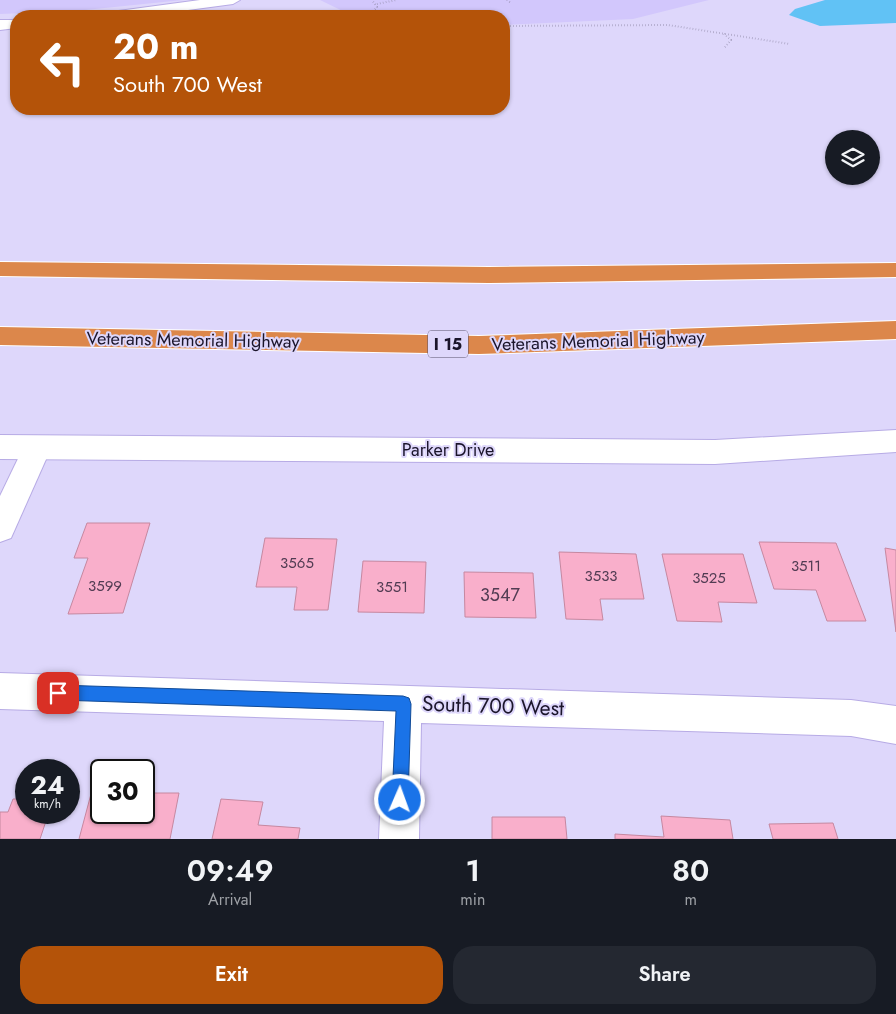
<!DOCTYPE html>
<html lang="en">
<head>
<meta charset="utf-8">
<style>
  :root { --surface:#171b24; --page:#242831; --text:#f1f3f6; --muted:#9ea1a6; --accent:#b45309 }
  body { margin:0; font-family:Jost,sans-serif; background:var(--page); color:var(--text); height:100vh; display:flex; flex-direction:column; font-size:19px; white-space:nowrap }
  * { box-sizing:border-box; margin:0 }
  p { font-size:16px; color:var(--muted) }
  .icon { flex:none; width:28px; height:28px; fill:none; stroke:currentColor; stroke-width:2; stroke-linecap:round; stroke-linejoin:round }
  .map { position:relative; height:839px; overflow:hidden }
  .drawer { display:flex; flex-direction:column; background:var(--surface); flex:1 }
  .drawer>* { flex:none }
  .top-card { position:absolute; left:10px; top:10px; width:500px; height:105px; border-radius:20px; box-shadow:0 1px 4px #0004; background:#b45309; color:#fff; overflow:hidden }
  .controls { position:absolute; left:825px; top:130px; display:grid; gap:10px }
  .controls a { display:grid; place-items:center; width:55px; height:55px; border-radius:50%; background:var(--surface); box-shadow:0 1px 4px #0004; font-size:25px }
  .speed { position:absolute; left:15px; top:759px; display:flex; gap:10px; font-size:25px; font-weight:700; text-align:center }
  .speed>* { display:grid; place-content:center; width:65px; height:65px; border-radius:50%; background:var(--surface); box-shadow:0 1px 4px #0004; line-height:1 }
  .speed small { font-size:12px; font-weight:400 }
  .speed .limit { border:2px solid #111; border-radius:8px; background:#fff; color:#111 }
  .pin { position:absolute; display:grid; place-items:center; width:42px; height:42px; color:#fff; margin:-21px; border-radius:10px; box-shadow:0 2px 8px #0006 }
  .me { position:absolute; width:55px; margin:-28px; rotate:2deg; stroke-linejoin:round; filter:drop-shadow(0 0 4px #0008) }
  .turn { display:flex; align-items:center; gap:18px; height:105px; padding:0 20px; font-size:22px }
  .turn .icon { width:65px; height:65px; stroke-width:2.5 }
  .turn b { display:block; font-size:35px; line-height:42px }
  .eta { display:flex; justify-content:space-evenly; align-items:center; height:85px; text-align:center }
  .eta b { font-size:30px; font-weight:600; line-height:35px }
  .cta { display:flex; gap:10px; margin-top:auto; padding:10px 20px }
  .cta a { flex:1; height:58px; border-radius:20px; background:var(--accent); color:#fff; font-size:20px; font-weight:600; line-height:58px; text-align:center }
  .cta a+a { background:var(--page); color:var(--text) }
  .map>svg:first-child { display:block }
</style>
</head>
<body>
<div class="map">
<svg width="896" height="839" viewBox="0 0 896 839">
  <rect width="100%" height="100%" fill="#ded7fb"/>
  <g fill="#d2c7fc">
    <path d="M0,0H183L75,11L0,14Z"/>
    <path d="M320,0H709L633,19L504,25V16H353Z"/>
  </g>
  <path fill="#61c2f5" d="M825,0H896V23L820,26L789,15L795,9Z"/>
  <g fill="#f9afcb" stroke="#c688a0">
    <path d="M87,523H150L123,613L68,614L88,558H74Z"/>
    <path d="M265,538L337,539L328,610H294L297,587H256Z"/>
    <path d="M759,542L836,543L866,621H827L816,590L774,589Z"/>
    <path d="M885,548L896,550V632Z"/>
    <path d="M559,552L636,554L644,599H600L603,620L566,619Z"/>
    <path d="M662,554H743L757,603L718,602L722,622L677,621Z"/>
    <path d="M363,561L426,562L424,613L358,612Z"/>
    <path d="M464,572L533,573L536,618L465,617Z"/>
    <path d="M101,793V812H144V793H179L170,839H79L91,794Z"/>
    <path d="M13,799H26V812H49L40,839H0V812H8Z"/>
    <path d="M221,799L263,802L258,825L300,828L298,839H212Z"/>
    <path d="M661,816L730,820L733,839H615V834L664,837Z"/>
    <path d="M492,817H565L567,839H492Z"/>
    <path d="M833,823L838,839H773L769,824Z"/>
  </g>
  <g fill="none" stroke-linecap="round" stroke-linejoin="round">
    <defs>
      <g id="street">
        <path d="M37,436L47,440L51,448L11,538L0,542V496L27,440Z"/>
        <path d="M0,673L851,700L896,706V744L851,736L421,723L419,839H379L384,721L0,709Z"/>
      </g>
      <g id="secondary">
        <path d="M200,0H240L233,4L143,16H104L111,12Z"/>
        <path d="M0,20H16V28L0,30Z"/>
        <path d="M896,430V452L715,464L0,459V435L715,440Z"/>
      </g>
      <g id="highway">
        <path d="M0,262L489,267L896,263V277L489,283L0,276Z"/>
        <path d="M896,321V339L479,354L0,345V327L479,336Z"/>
      </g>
    </defs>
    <use href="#street" stroke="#b7abe5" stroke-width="2"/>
    <use href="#secondary" stroke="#b7abe5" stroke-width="2"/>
    <use href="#highway" stroke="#fff" stroke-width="2"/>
    <g stroke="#908aa8" stroke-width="2" stroke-dasharray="0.5 2.5" stroke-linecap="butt">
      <path d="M507,0L511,3"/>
      <path d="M377,4L396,0"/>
      <path d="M369,16L377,7L372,0"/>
      <path d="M504,26L668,25L790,44"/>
      <path d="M724,34L731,40L725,47"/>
    </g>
    <use href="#street" fill="#fff" fill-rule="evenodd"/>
    <use href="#secondary" fill="#fff" fill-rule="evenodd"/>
    <use href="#highway" fill="#dc874b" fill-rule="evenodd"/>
  </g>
  <path fill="#1a73e8" stroke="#114b97" d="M58,685L403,696L409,698L411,704L408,800L406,806L400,809L394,806L392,800L396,711L58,700L52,698L50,693L52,687Z"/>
  <g text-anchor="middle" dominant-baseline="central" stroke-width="4" stroke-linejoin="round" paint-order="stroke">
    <g font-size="15" fill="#523c53">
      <text x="297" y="563">3565</text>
      <text x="806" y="566">3511</text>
      <text x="601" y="576">3533</text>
      <text x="709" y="578">3525</text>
      <text x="105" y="586">3599</text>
      <text x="392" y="587">3551</text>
    </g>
    <rect fill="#ded7fb" stroke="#564f69" stroke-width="1" x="428" y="330.5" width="40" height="27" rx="4"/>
    <g font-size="16" font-weight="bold" fill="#1b152b">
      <text x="448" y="344">I 15</text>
    </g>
    <g font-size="18" fill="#1b152b" stroke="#ded7fb">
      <text transform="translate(193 340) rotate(1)">Veterans Memorial Highway</text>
      <text transform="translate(598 341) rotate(-2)">Veterans Memorial Highway</text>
      <text x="448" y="450">Parker Drive</text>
    </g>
    <g font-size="18" fill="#523c53">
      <text x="500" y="595">3547</text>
    </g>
    <g font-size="21" fill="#1b152b" stroke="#ded7fb">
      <text transform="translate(493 706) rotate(2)">South 700 West</text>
    </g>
  </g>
</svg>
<div class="controls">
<a><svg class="icon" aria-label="layers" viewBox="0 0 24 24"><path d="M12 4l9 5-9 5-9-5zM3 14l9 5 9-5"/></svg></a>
</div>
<div class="speed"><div>24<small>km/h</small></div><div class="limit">30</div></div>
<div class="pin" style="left:58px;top:693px;background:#d93025"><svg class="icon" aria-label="arrive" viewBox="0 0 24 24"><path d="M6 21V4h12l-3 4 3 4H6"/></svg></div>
<svg class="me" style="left:400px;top:800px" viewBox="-20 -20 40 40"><circle r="17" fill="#1a73e8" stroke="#fff" stroke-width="3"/><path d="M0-11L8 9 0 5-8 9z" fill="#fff"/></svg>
<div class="top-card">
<div class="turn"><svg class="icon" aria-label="left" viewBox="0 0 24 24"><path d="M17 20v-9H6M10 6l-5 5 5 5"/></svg><div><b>20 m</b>South 700 West</div></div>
</div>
</div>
<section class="drawer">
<div class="eta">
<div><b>09:49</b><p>Arrival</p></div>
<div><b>1</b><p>min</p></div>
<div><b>80</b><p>m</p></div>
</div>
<div class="cta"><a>Exit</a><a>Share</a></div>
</section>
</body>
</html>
